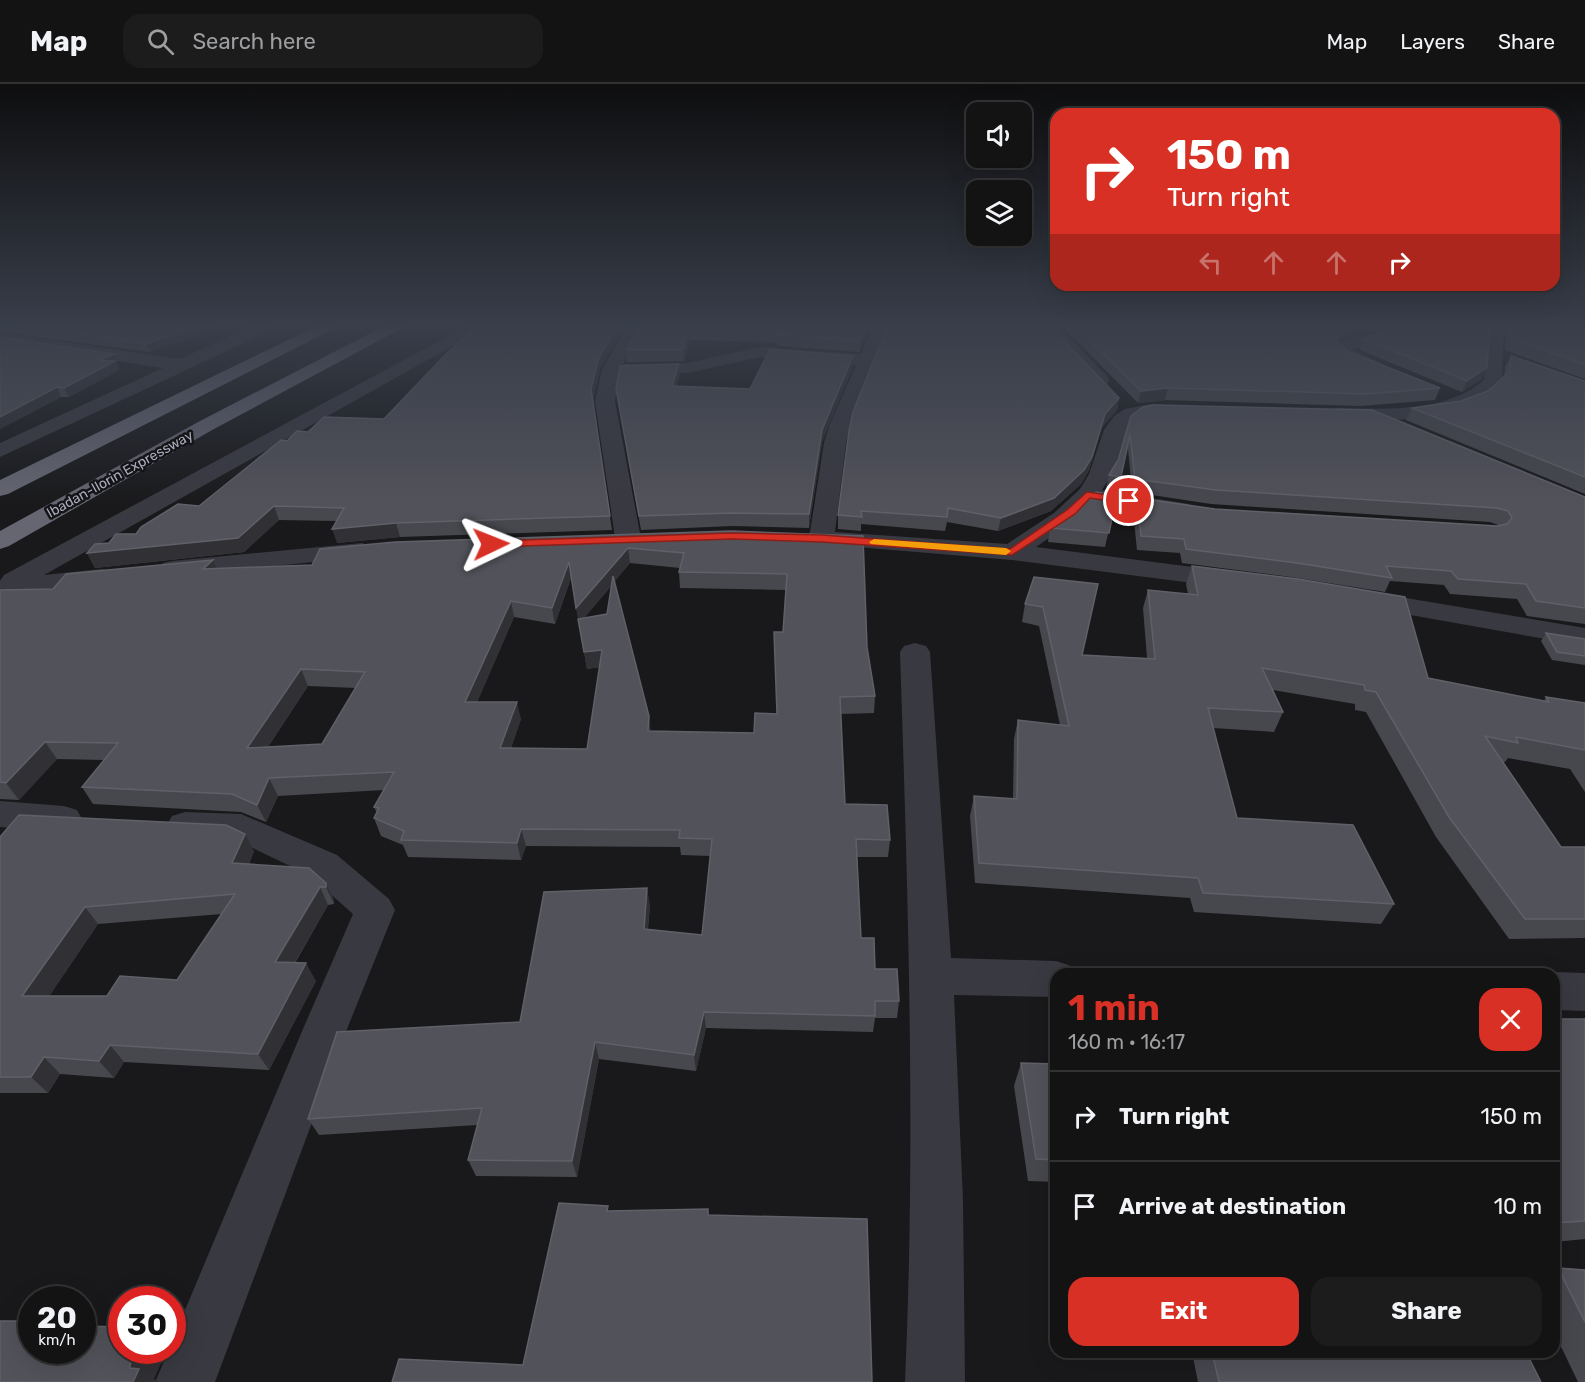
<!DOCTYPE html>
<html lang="en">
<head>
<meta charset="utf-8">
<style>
  :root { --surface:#131314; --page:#1c1c1d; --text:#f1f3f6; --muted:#9d9ea0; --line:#323234; --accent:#d93025 }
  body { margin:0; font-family:Rubik,sans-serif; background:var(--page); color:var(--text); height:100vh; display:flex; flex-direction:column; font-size:22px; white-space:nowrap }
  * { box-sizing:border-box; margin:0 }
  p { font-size:20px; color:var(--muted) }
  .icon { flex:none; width:33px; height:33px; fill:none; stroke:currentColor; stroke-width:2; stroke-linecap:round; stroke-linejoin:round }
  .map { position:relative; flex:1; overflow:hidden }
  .panel { position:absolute; left:1050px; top:884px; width:510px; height:390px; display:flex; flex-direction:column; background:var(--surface); border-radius:18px; box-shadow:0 6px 24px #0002,0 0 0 2px var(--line) }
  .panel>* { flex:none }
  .hud { position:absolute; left:1050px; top:24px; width:510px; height:183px; border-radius:18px; box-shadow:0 6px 24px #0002,0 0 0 2px var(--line); background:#d93025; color:#fff; overflow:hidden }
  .controls { position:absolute; left:966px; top:18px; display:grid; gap:12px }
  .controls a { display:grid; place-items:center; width:66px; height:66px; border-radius:12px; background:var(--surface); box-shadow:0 6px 24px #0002,0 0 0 2px var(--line); font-size:30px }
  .speed { position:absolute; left:18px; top:1202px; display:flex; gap:12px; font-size:30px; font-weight:700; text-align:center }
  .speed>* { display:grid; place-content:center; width:78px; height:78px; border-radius:50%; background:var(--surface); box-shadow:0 6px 24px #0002,0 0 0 2px var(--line); line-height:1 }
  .speed small { font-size:15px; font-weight:400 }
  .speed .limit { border:9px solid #d22; background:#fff; color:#111 }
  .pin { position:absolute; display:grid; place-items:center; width:51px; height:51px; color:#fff; margin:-26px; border:3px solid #fff; border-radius:50%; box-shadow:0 2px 6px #0007 }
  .me { position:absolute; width:66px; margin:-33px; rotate:88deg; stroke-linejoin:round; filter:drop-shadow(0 0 4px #0008) }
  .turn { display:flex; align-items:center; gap:21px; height:126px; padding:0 18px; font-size:27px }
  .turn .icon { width:78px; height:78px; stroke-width:2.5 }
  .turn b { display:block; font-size:42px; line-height:51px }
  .lanes { display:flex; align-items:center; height:57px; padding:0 18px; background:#0003; justify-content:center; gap:30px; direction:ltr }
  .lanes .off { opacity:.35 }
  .round { display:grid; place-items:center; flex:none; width:63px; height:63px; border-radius:18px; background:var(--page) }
  .head { display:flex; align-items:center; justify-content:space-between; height:102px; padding:0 18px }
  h1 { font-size:36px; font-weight:700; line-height:45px; color:var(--accent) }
  .cta { display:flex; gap:12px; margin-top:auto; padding:12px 18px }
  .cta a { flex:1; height:69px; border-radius:18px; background:var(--accent); color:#fff; font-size:24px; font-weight:700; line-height:69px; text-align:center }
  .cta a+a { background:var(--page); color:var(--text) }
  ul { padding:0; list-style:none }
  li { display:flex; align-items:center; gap:18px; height:90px; padding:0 18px; border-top:2px solid var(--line) }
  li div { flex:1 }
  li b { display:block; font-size:22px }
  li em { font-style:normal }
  header { display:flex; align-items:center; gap:36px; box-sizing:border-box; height:84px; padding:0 30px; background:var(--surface); border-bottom:2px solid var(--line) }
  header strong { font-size:28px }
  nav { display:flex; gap:33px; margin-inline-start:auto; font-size:21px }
  .search { width:420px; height:54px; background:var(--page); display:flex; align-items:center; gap:15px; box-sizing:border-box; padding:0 21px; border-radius:18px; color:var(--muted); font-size:22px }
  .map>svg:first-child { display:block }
</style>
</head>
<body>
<header>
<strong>Map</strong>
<div class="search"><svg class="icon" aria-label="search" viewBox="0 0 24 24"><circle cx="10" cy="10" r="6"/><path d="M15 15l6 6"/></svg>Search here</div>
<nav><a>Map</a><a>Layers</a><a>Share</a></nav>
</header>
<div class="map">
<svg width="1585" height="1298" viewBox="0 0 1585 1298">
  <rect width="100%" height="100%" fill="#19191b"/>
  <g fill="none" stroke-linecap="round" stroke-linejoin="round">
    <g fill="#393941" fill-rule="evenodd">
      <path d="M254,241H276L274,245L0,373V359L163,284L0,259V249L180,275Z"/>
      <path d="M469,241H490L44,491L102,485L111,487L115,493L111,499L0,511V497L4,491Z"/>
      <path d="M628,241H645L623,280L688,279L760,263L861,270L874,241H890L850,340L846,359L835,448L1007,460L1054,429L1080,405L1089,390L1104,346L1114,332L1125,325L1152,320L1188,321L1191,325L1188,329L1152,332L1139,334L1129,340L1112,390L1102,406L1189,420L1193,425L1189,430L1181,432L1093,419L1071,439L1036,463L1232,488L1241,490L1245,496L1241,502L1232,504L1012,476L809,459L805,454L810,448L824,359L830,340L856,281L760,273L688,289L619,291L615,317L641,454L637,459L628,462L619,459L615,454L595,317L602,286Z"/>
      <path d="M1045,241H1061L1063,247L1107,292L1109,296L1107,300H1093L1049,252Z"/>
      <path d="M1488,241H1504L1502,298C1474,340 1383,337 1338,336L1331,334L1328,330L1331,326L1338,324C1385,325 1446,329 1484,296Z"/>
      <path d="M1372,249L1378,250L1381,254L1378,258L1353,266L1383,280L1386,284L1383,288C1369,292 1342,279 1333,267L1343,256Z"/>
      <path d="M362,459L371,462L375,467L371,472L172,493L163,491L159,485L163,479L172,477Z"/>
      <path d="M1364,507L1585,544V562L1354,521L1350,515L1354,509Z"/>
      <path d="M915,559L926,562L930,568L951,874L1056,877L1071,882L1075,890H1056V913L954,911L963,1116L965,1298H905C916,1054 908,812 900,568L904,562Z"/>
      <path d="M0,717L64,722L77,726L82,735L77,744L64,748L0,743Z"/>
      <path d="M185,728L241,730L337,771L389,815L395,826L347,945L215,1298H155L169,1266H172V1257L303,945L353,830L309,791L236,756L185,754L172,750L167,741L172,732Z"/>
      <path d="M1554,888L1585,889V927L1554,926V890H1551Z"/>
    </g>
    <g fill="#656672" fill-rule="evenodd">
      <path d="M319,241H341L8,410L0,412V396Z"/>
      <path d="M386,241H408L214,345L9,462L0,465V447L200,337Z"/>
    </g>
  </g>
  <g fill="#47484e" fill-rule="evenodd">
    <path d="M0,241H224L216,245L150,268L0,248Z"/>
    <path d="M640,241H871L860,268L777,262V258L690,256L684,277L627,278L626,266Z"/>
    <path d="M1063,241H1490L1482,295L1462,308L1360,266L1364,255L1380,250L1378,248L1365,247L1346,254L1339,260L1349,268L1440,304L1435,316L1361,322L1165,316L1138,319L1065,245Z"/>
    <path d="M1506,241H1585V295L1505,266Z"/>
    <path d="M1049,243L1119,314L1117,326L1102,343L1089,386L1081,400L1051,427L998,447L947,438L945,447L861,440V447L838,445V431Z"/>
    <path d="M0,253L118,279L116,280L119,286L69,313H61L0,345Z"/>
    <path d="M1511,272L1585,297V410L1406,336L1412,324L1461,317L1488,307L1504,292L1505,283Z"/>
    <path d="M853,283L822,358L809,444L732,442L641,446L616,305L680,291L676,302L750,305Z"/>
    <path d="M600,285L593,316L612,446L400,453L337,459V437L279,436L244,468L95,484L87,469L109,459L136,450L199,422L287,357L308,348L384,335Z"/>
    <path d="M1131,332L1585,413V540L1527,532L1517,515L1450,510L1444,501L1390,497L1385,508L1291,493L1182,479L1180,469L1137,466L1133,427L1137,414L1215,425L1497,442H1501L1490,438L1211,420L1132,408L1128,364L1118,406L1106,404L1109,391L1118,376Z"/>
    <path d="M1117,411L1105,463L1048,458L1050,444Z"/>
    <path d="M863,452L867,563L875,612L874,629L841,630L845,720L890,756L888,773H857L861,854L875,885L899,917L897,934H875L873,948L706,944L696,987L599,975L577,1093L476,1092L468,1076L477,1041L319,1051L308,1035L520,938L650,821L648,845L702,851L710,772L681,771L680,763L526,762L521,776L408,773L403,761L381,752L374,734L377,729L374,723L384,706L278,712L266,738L241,728L93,720L82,703L104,676L57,675L19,716L0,715V506L53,505L217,484L312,481L320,465ZM630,479L680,484L679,488L680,504L786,506L777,630L754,649L651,647L614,498ZM571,494L587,585L600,583L587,665L511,664L521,635L477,618L514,533L555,540ZM612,501L607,530L584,534ZM308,602L356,604L322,660L268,663Z"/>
    <path d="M1192,482L1428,594L1544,617L1546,613L1585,619V708L1570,685L1508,674L1505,678H1503L1561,763H1585V854L1509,855L1436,753L1366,628L1355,626V620L1273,606L1283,628L1274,648L1213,644L1237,734L1394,820L1381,840L1194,828L1190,814L975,799L970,732L974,712L1013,715L1014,655L1018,636L1060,641L1039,542L1022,538L1025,520L1034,493L1082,571L1147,574L1143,524L1148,506L1188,510L1186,500Z"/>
    <path d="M1546,549L1585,555V581L1552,576L1541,557Z"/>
    <path d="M0,753L254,767L249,780L326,799L334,816V820L328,821L295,879L316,897L269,986L124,978L114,994L60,990L48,1009H0ZM222,830L177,896L107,912H49L98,840Z"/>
    <path d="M1554,935H1585V1155L1554,1158Z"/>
    <path d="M1021,979L1056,980V1098L1028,1097L1014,1002Z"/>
    <path d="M1558,1184L1585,1186V1298H1578L1554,1248V1187Z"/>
    <path d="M1192,1268H1526L1541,1298H1198Z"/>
  </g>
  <g fill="#303035">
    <path d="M200,241H224L216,245L150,268L146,260Z"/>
    <path d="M619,241H626L600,285L593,316L591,305L599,273Z"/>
    <path d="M867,241H871L860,268V257Z"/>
    <path d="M1355,241H1368L1365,247L1346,254L1331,267L1335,256L1350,243Z"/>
    <path d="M689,245L690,256L684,277L683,266Z"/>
    <path d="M114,270L119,286L69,313L64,304L98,276Z"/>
    <path d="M853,272V283L822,358L809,444V430L822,346Z"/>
    <path d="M679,280L680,291L673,314L672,302Z"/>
    <path d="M1487,283L1482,295L1462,308L1467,297Z"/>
    <path d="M57,303L61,313L0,345V333Z"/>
    <path d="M1168,304L1165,316L1138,319L1141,307Z"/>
    <path d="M1119,314L1117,326L1102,343L1089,386L1081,400L1051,427L998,447L1001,434L1105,330Z"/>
    <path d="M274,422L279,436L244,468L95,484L87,469Z"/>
    <path d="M396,439L400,453L337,459L332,445Z"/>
    <path d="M628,464L630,479L579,540L576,524Z"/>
    <path d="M213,476L220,491L203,485Z"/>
    <path d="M569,478L571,493L555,540L552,524Z"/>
    <path d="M511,517L514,533L470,635L465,618Z"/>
    <path d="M602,566L605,582L587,585L584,568Z"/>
    <path d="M301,585L308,602L256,681L247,664Z"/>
    <path d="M517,618L521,635L505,681L500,664Z"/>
    <path d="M649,632L651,649L648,647Z"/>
    <path d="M45,658L57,675L19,716L6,699Z"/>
    <path d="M269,694L278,712L266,738L257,721Z"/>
    <path d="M521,745L526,762L521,776L517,759Z"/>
    <path d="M245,750L254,767L242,796L232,779Z"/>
    <path d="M326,799L334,816V820L326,803Z"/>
    <path d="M320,803L328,821L285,895L275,878Z"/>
    <path d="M647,804L650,821L646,862L644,845Z"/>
    <path d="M85,823L98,840L38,929L22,912Z"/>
    <path d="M306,879L316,897L269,986L258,970Z"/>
    <path d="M704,928L706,944L696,987L694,971Z"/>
    <path d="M595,958L599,975L577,1093L572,1077Z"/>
    <path d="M110,961L124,978L114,994L99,977Z"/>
    <path d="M44,973L60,990L48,1009L31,993Z"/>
    <path d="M137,1266H167L154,1295L159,1298H133L130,1281Z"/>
  </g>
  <g fill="#52525a" stroke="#606069" stroke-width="1.5" fill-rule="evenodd">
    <path d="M13,241H200L146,260Z"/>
    <path d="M478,241H619L599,273L591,305L610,432L396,439L332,445L344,424L274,422L238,454L87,469L95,460L109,459L116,450H136L141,443L178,420L199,422L281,356L287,357L297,347L308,348L324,333L384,335L448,268Z"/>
    <path d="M640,241H867L860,257L777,251L779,247L689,245L683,266H626Z"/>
    <path d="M888,241H1049L1119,314L1105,330L1092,373L1084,386L1054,414L1001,434L948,424L947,433L861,427L862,433L838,431L849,347L853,328Z"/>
    <path d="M1074,241H1355L1350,243L1335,256L1349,268L1440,304L1366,310L1168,304L1141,307Z"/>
    <path d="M1386,241H1490L1487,283L1467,297L1364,255L1384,248L1388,243Z"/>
    <path d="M1511,241H1585V281L1511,255Z"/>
    <path d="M0,253L114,270L98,276L115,277L64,304L57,303L0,333Z"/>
    <path d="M770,265L853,272L822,346L809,430L731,429L639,432L616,305L620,282L679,280L672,302L750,305Z"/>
    <path d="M1511,272L1585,297V393L1412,324L1461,317L1488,307L1509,288Z"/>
    <path d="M1153,321L1372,326L1585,413V524L1536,517L1526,500L1458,495L1451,487L1386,482L1392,494L1297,479L1186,465L1184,455L1141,452L1137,414L1215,425L1497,442L1507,440L1512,434L1508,427L1497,424L1216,406L1135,395L1130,350L1121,393L1109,391L1118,376L1131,332L1143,323Z"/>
    <path d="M1096,408L1117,411L1109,449L1050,444L1073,429Z"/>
    <path d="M731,447L863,452L867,563L875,612L840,613L845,720L887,721L890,756L856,755L861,854H874L875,885H897L899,917H875V932L704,928L694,971L595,958L572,1077L468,1076L482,1024L308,1035L337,948L520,938L544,808L647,804L644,845L702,851L712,755L679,754L680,746L521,745L517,759L401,756L404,747L374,734L379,724L374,723L394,688L269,694L257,721L232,710L82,703L118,659L45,658L6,699L0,698V506L53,505L66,490L213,476L203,485L312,481L320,465L395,458ZM628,464L684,469L679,488L787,490L783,548H774L777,630L755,629L754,649L648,647L649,632L613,492L607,530L578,535L584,568L602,566L587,665L500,664L517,618H465L511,517L552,524L569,478L576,524ZM301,585L365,588L322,660L247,664Z"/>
    <path d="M1192,482L1298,495L1405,513L1428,594L1549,618L1546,613L1585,619V666L1516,653L1518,659L1485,652L1561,763H1585V835H1525L1449,733L1376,608L1365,606L1364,601L1262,584L1283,628L1208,624L1237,734L1353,741L1394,820L1203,809L1198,794L979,779L974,712L1017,715L1018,636L1069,642L1043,523L1025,520L1034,493L1098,500L1082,571L1155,575L1148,506L1198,511Z"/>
    <path d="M1546,549L1585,555V572L1557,568Z"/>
    <path d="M19,731L226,741L245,750L232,779L309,784L326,799V803H320L275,878L306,879L258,970L110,961L99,977L44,973L31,993H0V753ZM235,810L177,896L120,892L107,912H22L85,823Z"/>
    <path d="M1554,935H1585V1137L1554,1139Z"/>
    <path d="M1021,979L1056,980V1076L1036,1075Z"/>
    <path d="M559,1119L608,1122L607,1127L708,1125V1131L867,1135L872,1298H392L399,1275L523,1281Z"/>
    <path d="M1558,1184L1585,1186V1238Z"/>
    <path d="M0,1237H32V1266H82V1242L122,1243V1266H137L130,1281V1284L139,1285L133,1298H0Z"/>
    <path d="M1212,1268H1526L1541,1298H1219Z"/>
  </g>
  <linearGradient id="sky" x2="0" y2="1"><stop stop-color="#0e0e0f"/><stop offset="0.57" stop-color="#383e4a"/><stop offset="1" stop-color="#383e4a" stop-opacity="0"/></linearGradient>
  <rect width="1585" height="423" fill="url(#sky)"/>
  <path fill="#d93025" stroke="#8d1f18" stroke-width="1.5" d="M1087,408L1129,414L1133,417L1129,420L1090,414L1075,430L1012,471L822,458L732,455L491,463L486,460L491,457L732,449L822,451L1010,465L1067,426Z"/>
  <path fill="#f59e0b" d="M874,455L1006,464L1011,467L1006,471L871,460L869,458Z"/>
  <g text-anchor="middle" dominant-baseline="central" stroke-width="5" stroke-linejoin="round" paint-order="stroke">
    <g font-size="14" fill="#aaacbc" stroke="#141416">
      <text transform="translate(120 390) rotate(-29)">Ibadan-Ilorin Expressway</text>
    </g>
  </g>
</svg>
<div class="controls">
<a><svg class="icon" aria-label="sound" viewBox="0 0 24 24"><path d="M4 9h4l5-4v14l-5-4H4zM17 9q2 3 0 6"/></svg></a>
<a><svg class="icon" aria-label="layers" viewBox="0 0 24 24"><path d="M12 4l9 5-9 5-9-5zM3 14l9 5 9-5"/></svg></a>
</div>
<div class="speed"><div>20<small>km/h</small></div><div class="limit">30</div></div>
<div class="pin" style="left:1129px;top:417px;background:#d93025"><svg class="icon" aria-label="arrive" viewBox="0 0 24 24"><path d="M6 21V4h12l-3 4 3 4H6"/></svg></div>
<svg class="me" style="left:491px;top:460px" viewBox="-20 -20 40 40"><path d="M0-17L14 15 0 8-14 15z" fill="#d93025" stroke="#fff" stroke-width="4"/></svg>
<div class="hud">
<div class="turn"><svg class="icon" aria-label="right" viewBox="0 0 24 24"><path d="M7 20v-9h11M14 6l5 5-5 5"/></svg><div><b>150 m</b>Turn right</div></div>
<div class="lanes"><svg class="icon off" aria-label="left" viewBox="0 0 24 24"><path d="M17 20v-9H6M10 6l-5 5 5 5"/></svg><svg class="icon off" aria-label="ahead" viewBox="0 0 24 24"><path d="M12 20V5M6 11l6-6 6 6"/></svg><svg class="icon off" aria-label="ahead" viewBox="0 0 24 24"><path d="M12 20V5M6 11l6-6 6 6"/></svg><svg class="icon" aria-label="right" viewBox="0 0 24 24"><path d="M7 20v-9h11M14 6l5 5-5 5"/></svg></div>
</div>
<section class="panel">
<div class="head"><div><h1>1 min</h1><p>160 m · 16:17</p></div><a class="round" style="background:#d93025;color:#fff"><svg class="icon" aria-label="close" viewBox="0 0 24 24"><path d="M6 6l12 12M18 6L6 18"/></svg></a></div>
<ul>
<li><svg class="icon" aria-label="right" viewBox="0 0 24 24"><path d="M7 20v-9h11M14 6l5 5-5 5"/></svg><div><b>Turn right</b></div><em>150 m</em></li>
<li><svg class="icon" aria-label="arrive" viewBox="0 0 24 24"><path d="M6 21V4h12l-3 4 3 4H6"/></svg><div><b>Arrive at destination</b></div><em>10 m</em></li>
</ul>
<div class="cta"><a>Exit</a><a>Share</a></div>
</section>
</div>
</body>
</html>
